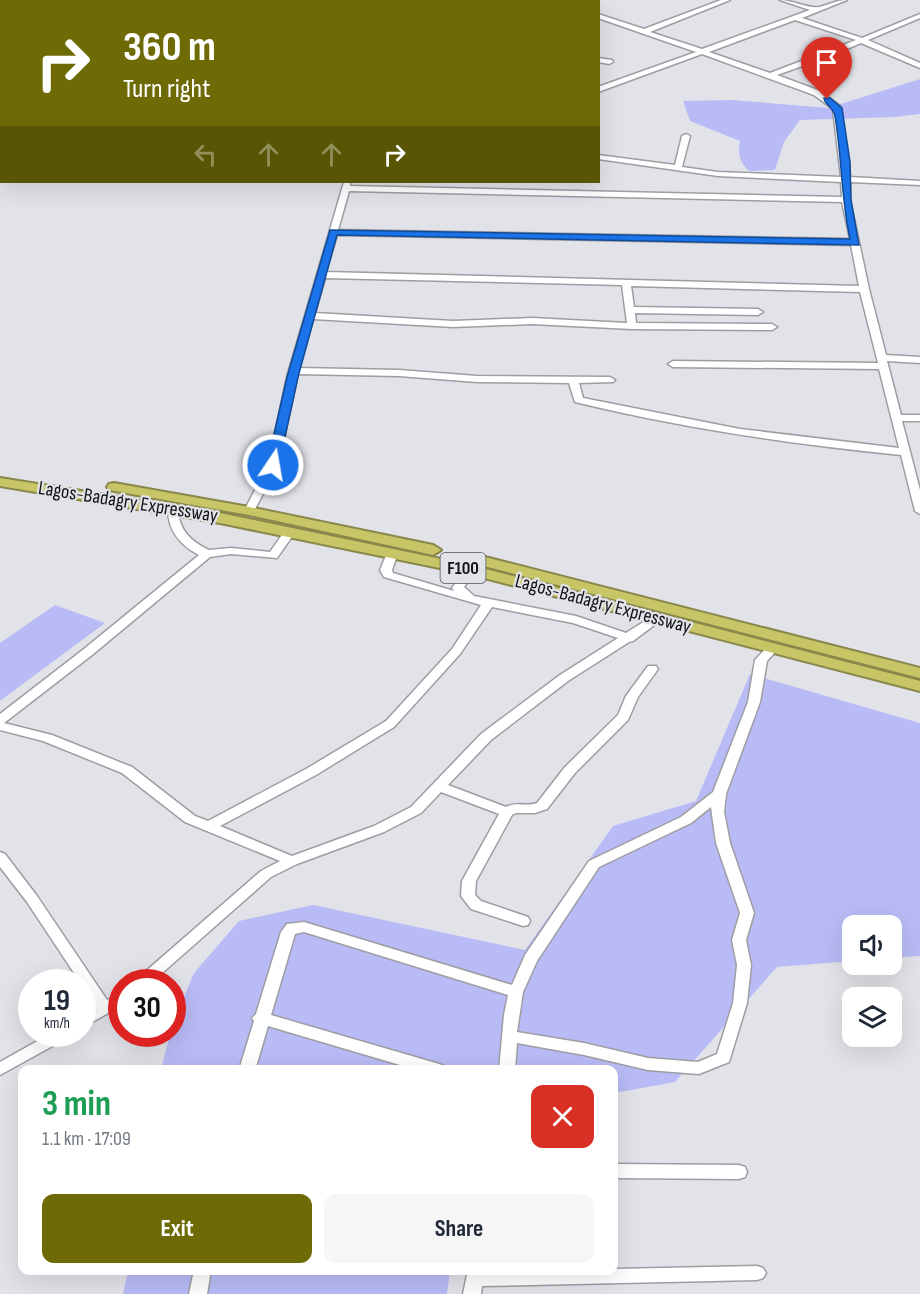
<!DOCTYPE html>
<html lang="en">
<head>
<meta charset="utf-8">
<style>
  :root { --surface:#fff; --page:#f6f6f7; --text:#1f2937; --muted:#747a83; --accent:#6e6b07 }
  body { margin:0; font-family:"Sofia Sans Condensed",sans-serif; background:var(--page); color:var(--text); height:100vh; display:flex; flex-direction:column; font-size:22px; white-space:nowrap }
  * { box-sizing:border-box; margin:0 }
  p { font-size:20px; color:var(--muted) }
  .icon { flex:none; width:33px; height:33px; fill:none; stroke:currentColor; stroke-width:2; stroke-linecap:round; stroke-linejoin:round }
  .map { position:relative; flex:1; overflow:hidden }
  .details { position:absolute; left:18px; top:1065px; width:600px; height:210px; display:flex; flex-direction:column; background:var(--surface); border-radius:12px; box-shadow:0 6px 24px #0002 }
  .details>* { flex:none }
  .top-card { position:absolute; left:0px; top:0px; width:600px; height:183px; box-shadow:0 6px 24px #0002; background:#6e6b07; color:#fff; overflow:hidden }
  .fabs { position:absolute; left:842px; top:915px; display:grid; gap:12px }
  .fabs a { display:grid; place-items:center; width:60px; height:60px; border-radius:12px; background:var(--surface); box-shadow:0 6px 24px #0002; font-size:30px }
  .speed { position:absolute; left:18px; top:969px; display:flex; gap:12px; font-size:30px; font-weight:700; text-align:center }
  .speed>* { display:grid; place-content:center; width:78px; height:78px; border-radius:50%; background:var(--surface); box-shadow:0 6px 24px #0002; line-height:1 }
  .speed small { font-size:15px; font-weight:400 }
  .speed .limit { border:9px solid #d22; background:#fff; color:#111 }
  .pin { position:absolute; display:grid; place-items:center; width:51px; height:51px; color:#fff; margin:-62px -26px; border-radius:50% 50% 50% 0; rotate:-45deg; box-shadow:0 0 6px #0007 }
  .pin .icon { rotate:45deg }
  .me { position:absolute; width:66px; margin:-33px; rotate:12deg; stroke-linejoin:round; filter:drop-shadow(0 0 4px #0008) }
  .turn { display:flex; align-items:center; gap:21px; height:126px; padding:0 24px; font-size:27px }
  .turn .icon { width:78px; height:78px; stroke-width:2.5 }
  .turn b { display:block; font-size:42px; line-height:51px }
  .lanes { display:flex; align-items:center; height:57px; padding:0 24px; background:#0003; justify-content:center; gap:30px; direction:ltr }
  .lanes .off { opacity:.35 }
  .round { display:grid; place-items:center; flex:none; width:63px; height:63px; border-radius:12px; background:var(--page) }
  .head { display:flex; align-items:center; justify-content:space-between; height:102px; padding:0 24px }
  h1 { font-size:36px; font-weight:700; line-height:45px; color:#1e9e55 }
  .cta { display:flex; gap:12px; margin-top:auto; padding:12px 24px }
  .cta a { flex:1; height:69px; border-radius:12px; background:var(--accent); color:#fff; font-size:24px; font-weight:700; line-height:69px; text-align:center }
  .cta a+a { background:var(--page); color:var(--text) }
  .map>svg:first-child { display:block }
</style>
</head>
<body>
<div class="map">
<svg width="920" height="1294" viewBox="0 0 920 1294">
  <rect width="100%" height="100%" fill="#e2e3e9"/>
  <g fill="#b9bbf6">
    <path d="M920,79V114L895,117L800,120L784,142L775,170L749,171C739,161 738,156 740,141L690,121L683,101L733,100L828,108Z"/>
    <path d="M55,605L105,623L0,701V643Z"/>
    <path d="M750,674L920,723V956L891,958V926H852V961L777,967L675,1082L614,1093V1070H161L170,1034H172L173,1023L194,973L239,921L313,905L525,950L613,826L696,801Z"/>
    <path d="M128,1271H450L447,1294H123Z"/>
  </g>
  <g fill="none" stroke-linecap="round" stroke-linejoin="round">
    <defs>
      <g id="minor">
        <path d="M0,0H9L2,2Z"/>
        <path d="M75,0H81L74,2Z"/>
        <rect x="389" y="0" width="6" height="2"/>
        <path d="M476,0H482L475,2Z"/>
        <path d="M721,0H730L650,32L702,49L810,10L780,0C792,0 809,9 819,7C829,5 836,0 847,0L802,18L862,38L920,14V18L868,40L920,63V68L861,43L818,61L835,66V70L811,63L777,75L820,91L840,106L849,162L850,177L920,181V185L850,182V200L869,289L886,355L920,357V363L887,361L901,415H920V421H902L920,490V514L915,511L901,455C791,444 682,428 575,402L569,383L477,382L399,376L298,374L278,465L254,511L253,513H245L244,511L268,465L287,377L344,182H350V186L842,197L841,182L718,176L598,159V155L675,165L682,136L686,134L690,136L682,167L718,172L841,177L833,109L814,95L702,54L598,92V87L696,52L598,18V14L644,29ZM795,20L856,40L770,73L709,52ZM349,191L842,202L850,239L338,230ZM337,235L851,245L859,286L326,272ZM325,278L622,285L627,323L532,318L453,321L315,313ZM631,286L860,292L878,363L673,361L668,364L673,367L879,369L899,448L740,429L583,398L579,383L613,382L615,380L610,377L477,376L399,370L299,368L313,319L453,327L532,324L632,329L772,330L777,327L772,324L636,323L635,313L758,315L763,312L758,309L634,307Z"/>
        <path d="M598,58L612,60L613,62L609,64L598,62Z"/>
        <path d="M0,99H2L0,105Z"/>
        <path d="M173,506L178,509C179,530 190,541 209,550L231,548L270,552L286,529L290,528L296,531L277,558L231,554L210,557L92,655L4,723L52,735L132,767L195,816L208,821L306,769L386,721L452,649L481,605L384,577L380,570L388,551H396L398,553L392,570L393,573L454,591L452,588L466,568H474L476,570L464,587L474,596L576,616L626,633L653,616H661L663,618L661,620L633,641L629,642L568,681L491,740L448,785L506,807C516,801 527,807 537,803L565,767L618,715L626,696L648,666H656L658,669L638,697L628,720L575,773L547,809L535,813H516L512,815L476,881L475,895L481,901L528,917L530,921L528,925L523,926L471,909L461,896L462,881L499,814L441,792L421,813L384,832L297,864L271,877L152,982H136L138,978L261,871L280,861L185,822L122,773L43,741L0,730V714L84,649L199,555C180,545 168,531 168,509ZM492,607L573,623L618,638L560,675L481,734L411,807L374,826L292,856L220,826L316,775L394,727L460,654Z"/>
        <path d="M773,644L779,648L767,661L760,702L726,794L724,812L730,843L754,913L746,940L751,965L747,1003L729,1062L699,1074L648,1070L584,1055L517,1043L515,1070H499L504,1015L508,995L304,932L295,934L271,1015L439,1064L444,1066L446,1070H417L268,1026L255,1070H239L254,1021L252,1018L256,1014L281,932L287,924L304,922L512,985L525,955L589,861L681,817L713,792L748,702L755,660L769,645ZM711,807L716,843L740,913L732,940L737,965L733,1003L717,1054L698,1062L648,1058L584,1043L517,1032L523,992L537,961L599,867L691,823Z"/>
        <path d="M0,852L5,854L37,896L107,1000L122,993V1005L82,1028V1015L96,1007L82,987V982H80L27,902L0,867Z"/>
        <path d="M50,1034H70L67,1038L0,1075V1062Z"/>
        <path d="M614,1164L739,1165L745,1167L747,1172L745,1177L739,1179L614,1178Z"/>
        <path d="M757,1266L763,1268L766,1273L763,1278L757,1280L482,1286L481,1294H463L468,1270H614V1269Z"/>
        <path d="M194,1270H211L207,1294H189Z"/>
      </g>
      <g id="highway">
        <path d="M0,478L220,513L470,565L920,681V691L469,574L220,523L0,486Z"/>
        <path d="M114,483L249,507L433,545L441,550L433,555L249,515L109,490L107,487L109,484Z"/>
        <path d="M485,557L920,668V678L480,565L477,562L480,559Z"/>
      </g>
    </defs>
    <use href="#minor" stroke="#9d9da3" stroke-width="3"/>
    <use href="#highway" stroke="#89874b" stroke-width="4"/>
    <use href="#minor" fill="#fff" fill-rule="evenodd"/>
    <use href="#highway" fill="#c8c567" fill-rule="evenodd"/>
  </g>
  <path fill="#1a73e8" stroke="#114b97" stroke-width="1.5" d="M824,98H830L842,108L850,162L851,200L859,245L337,235L298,377L279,465L273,468L267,465L287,377L330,230L850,239C841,198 842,157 835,116C833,107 824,104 824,98Z"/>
  <g text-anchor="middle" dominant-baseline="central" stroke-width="4.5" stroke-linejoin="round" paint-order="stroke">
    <rect fill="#e2e3e9" stroke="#525255" stroke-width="1.5" x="440.5" y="553" width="45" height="30" rx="4.5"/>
    <g font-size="18" font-weight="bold" fill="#141416">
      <text x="463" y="568">F100</text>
    </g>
    <g font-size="20" fill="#141416" stroke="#e2e3e9">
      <text transform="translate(128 502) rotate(9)">Lagos-Badagry Expressway</text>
      <text transform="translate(603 604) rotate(15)">Lagos-Badagry Expressway</text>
    </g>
  </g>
</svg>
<div class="fabs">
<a><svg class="icon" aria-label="sound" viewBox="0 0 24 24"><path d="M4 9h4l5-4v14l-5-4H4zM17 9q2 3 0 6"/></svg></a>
<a><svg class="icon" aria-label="layers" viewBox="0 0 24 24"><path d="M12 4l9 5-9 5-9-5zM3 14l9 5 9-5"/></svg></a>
</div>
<div class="speed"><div>19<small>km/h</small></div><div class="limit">30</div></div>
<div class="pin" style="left:827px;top:99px;background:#d93025"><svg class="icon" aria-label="arrive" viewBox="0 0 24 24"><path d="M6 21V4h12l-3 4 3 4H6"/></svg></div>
<svg class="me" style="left:273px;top:465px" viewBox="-20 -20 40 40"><circle r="17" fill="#1a73e8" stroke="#fff" stroke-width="3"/><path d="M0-11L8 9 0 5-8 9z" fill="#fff"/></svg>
<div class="top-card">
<div class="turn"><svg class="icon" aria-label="right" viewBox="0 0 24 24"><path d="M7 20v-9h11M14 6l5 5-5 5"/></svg><div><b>360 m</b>Turn right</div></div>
<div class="lanes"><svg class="icon off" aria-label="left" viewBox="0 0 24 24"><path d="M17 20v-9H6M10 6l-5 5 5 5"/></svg><svg class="icon off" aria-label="ahead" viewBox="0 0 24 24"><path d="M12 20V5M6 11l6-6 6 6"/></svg><svg class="icon off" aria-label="ahead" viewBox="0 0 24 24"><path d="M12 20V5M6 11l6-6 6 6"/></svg><svg class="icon" aria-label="right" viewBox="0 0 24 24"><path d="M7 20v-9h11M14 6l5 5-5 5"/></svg></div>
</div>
<section class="details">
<div class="head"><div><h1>3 min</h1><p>1.1 km · 17:09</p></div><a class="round" style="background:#d93025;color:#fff"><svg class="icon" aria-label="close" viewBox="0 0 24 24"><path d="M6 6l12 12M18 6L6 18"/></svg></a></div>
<div class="cta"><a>Exit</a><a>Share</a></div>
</section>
</div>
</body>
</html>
